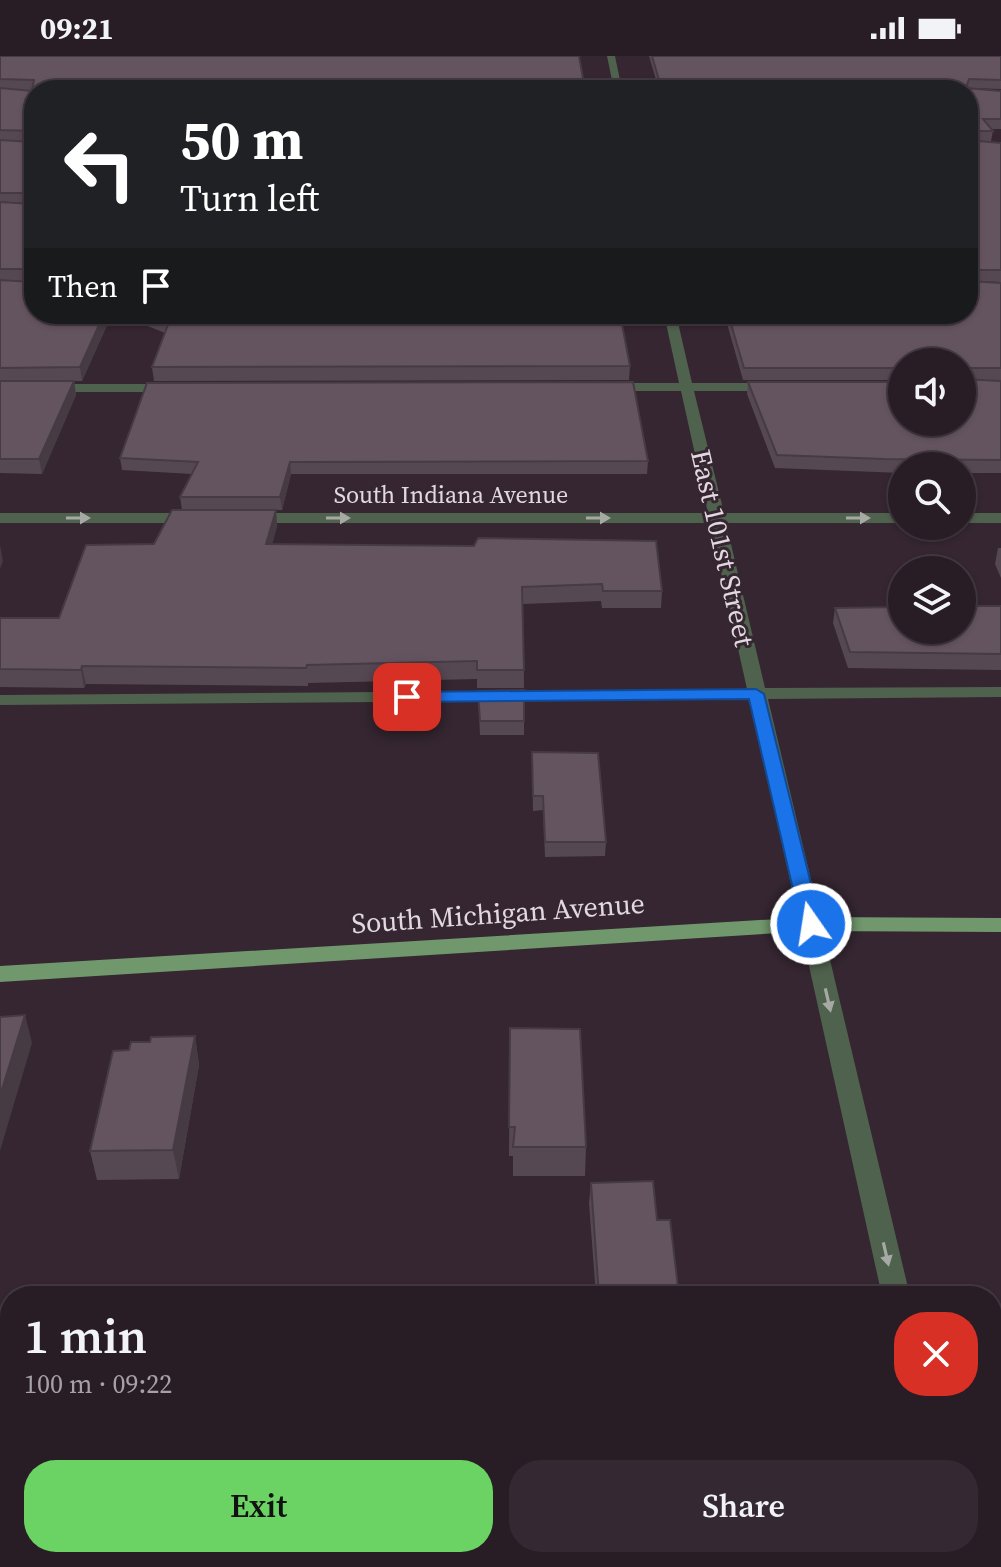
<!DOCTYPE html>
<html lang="en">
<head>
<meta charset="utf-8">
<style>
  :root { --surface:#281c25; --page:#342932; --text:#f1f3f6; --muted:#a5a1a7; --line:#443a42; --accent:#6bd363 }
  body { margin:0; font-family:"Source Serif 4",serif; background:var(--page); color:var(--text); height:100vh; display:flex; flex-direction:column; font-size:30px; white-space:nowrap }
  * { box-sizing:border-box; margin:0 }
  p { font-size:26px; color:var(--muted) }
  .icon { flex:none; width:44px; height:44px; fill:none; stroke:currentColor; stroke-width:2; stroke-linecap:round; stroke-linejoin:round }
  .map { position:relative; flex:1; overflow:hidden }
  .side { position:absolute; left:0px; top:1230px; width:1002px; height:282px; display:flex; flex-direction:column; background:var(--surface); border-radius:32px 32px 0 0; box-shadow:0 2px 6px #0004,0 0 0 2px var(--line) }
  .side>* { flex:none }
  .banner { position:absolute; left:24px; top:24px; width:954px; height:244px; border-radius:32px; box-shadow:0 2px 6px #0004,0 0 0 2px var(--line); background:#202124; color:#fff; overflow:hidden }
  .fabs { position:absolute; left:888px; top:292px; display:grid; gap:16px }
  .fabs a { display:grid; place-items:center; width:88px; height:88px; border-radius:50%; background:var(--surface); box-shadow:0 2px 6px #0004,0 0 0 2px var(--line); font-size:40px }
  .pin { position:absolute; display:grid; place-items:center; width:68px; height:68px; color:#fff; margin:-34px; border-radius:16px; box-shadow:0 4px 12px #0006 }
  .me { position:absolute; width:88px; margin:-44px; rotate:347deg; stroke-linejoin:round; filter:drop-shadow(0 0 6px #0008) }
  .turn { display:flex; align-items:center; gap:28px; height:168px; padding:0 24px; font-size:36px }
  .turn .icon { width:104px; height:104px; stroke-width:2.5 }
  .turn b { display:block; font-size:56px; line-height:68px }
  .then { display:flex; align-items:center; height:76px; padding:0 24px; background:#0003; gap:16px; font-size:30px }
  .round { display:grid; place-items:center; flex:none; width:84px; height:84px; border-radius:32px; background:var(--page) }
  .head { display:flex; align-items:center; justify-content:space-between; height:136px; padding:0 24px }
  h1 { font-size:48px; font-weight:600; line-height:60px }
  .action { display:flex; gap:16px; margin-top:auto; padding:16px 24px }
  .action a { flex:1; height:92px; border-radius:32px; background:var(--accent); color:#111; font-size:32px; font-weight:600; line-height:92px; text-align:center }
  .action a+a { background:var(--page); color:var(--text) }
  .status { display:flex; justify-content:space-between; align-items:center; height:56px; padding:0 40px; background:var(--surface); direction:ltr }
  .status svg { height:22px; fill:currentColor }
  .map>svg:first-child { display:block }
</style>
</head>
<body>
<div class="status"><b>09:21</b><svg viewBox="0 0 49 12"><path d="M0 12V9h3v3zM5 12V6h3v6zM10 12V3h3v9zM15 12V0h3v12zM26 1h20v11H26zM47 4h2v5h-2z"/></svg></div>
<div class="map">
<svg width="1001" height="1511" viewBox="0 0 1001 1511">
  <rect width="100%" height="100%" fill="#352631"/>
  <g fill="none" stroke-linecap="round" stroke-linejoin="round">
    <g fill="#4f624d" fill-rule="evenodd">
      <path d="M607,0H615L622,34H614Z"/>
      <path d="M664,258H676L692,327H774L781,331L774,335H694L724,457H902V467H726L765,632L1001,631V641L768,643L910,1240H882L750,643L0,649V639L747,633L710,467H252L244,462L252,457H708L681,335H606L599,331L606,327H679Z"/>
      <path d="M0,328H170L177,332L170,336H0Z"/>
      <path d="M0,457H192L200,462L192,467H0Z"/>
      <rect x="962" y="457" width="39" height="10"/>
      <rect x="992" y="1250" width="9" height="24"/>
      <path d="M10,1323V1349L0,1350V1324Z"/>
      <rect x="277" y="1502" width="32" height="9"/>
      <path d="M940,1502H972L974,1511H942Z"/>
    </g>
    <path fill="#71986d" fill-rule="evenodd" d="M811,861L1001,862V876L811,875L0,926V910Z"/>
  </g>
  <g fill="#564853">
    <path d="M0,0H579L34,258H112L82,325H69H74L76,339L42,418L0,417Z"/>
    <path d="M649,0H1001V33L968,32L1001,35V73H991L993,75L991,85H976L1001,87V226L973,225L1001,227V417H962V410H902V417L775,412L747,338L748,326L962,366L902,306V324H743L726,264V258H968V34H659Z"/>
    <path d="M118,258H620L630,310L629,324L154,325L152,311L165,277Z"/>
    <path d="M120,402L648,405L647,418H291L282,454H276L277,470L272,488L662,535L661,552H602L601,545L523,548L524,632H477V623L308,627V630L86,628L84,632L0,631V562H59L154,488L182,454L180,441L192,418L122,414Z"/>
    <path d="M998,492H1001V522L995,508Z"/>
    <path d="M1001,550V614L848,612L833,567L835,552Z"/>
    <path d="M524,634V679H480L478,635Z"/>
    <path d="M532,696L606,786L605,800L545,801L543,754L533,755Z"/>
    <path d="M510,972L586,1091L585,1120H513V1100H509Z"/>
    <path d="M195,980L199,1009L179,1123L97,1124L90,1095L129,994L150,986Z"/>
    <path d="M591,1127L657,1164L679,1240H596L589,1147Z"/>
    <path d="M360,1502H780L781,1511H361Z"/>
  </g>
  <g fill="#463b43">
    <path d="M104,258H112L82,325L80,311Z"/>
    <path d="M74,325L76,339L42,418L39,403Z"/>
    <path d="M290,406L291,418L282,454L280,441Z"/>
    <path d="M276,454L277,470L268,505L266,488Z"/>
    <path d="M0,489L3,505L0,513Z"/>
    <path d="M82,610L86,628L84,632L81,614Z"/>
    <path d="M25,959L32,987L0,1095V1040Z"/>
    <path d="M195,980L199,1009L179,1123L173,1094Z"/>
    <path d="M54,1502H67L66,1511H52Z"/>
  </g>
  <g fill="#645460" stroke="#463b43" stroke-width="2">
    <path d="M0,0H579L585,34H34V75L0,74V32L32,35L34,24L0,23Z"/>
    <path d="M652,0H1001V24L969,23L966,32L1001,35V63H983L993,75H970L968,80V34H662Z"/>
    <path d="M34,77V137H0V84L32,86Z"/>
    <path d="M968,84L1001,87V214H970L968,221Z"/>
    <path d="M34,138V258H104L80,311L0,312V224L32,226L34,213H0V146L32,148Z"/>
    <path d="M968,225L1001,227V312H964L962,320V306H902V312H744L728,258H968Z"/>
    <path d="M149,258H620L630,310L152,311L169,266Z"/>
    <path d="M962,323L1001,325V404L884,403L777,399L748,326H902V366H962Z"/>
    <path d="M0,325H74L39,403H0Z"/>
    <path d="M633,326L648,405L290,406L280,441H180L198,406L120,402L147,327Z"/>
    <path d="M172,454H276L266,488L474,490L478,482L656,485L662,535H603L602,528L522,531L524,614H477V605L307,609L306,612L82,610L81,614L0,613V562H59L86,489L154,488Z"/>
    <path d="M962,550H1001V598L850,596L835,552L902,551V574H962Z"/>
    <path d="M524,634V665H480L478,635Z"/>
    <path d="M532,696L598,697L606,786H545L543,740H533Z"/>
    <path d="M25,959L0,1040V961Z"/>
    <path d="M510,972L580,973L586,1091H513L515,1071H509Z"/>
    <path d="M195,980L173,1094L90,1095L113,995L129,994L131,986H150L151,981Z"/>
    <path d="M653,1125L657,1164H670L679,1240H599L591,1127Z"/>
    <path d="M0,1469H10V1502H54L52,1511H0Z"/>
    <path d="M479,1502H780L781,1511H556V1503Z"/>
  </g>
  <defs><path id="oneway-solid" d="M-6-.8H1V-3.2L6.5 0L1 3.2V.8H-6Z" transform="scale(2)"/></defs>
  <g fill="#a7a9a5">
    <use href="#oneway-solid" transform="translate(78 462)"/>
    <use href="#oneway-solid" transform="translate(338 462)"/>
    <use href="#oneway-solid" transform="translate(598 462)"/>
    <use href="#oneway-solid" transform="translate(858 462)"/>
    <use href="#oneway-solid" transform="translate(828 944) rotate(77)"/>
    <use href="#oneway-solid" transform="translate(886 1198) rotate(77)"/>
  </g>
  <path fill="#1a73e8" stroke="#114b97" stroke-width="2" d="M756,633L764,638L821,868L811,875L801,868L749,643L407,646L399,641L407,636Z"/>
  <g text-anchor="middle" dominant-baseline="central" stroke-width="6" stroke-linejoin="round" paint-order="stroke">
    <g font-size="24" fill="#e2d8df" stroke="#352631">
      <text x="451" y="438">South Indiana Avenue</text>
    </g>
    <g font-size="28" fill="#e2d8df" stroke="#352631">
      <text transform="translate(723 492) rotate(77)">East 101st Street</text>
      <text transform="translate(498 857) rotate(-4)">South Michigan Avenue</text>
    </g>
  </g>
</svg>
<div class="fabs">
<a><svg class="icon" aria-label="sound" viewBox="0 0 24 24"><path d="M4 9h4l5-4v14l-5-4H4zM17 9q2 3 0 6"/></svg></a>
<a><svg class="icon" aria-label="search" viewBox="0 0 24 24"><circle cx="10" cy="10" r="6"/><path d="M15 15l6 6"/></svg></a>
<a><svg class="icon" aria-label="layers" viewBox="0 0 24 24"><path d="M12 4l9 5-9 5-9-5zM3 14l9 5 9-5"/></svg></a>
</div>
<div class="pin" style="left:407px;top:641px;background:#d93025"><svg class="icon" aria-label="arrive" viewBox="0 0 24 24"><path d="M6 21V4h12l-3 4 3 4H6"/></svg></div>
<svg class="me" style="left:811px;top:868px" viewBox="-20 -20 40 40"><circle r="17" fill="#1a73e8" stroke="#fff" stroke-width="3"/><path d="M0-11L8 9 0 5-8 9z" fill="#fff"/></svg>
<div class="banner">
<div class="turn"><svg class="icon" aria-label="left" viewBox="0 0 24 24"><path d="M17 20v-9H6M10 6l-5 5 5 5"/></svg><div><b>50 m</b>Turn left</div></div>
<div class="then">Then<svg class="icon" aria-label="arrive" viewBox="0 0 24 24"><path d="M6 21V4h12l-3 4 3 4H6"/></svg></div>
</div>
<section class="side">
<div class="head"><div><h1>1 min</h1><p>100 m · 09:22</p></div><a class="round" style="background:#d93025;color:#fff"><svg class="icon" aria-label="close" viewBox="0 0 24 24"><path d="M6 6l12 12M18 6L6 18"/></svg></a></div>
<div class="action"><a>Exit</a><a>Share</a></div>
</section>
</div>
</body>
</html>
